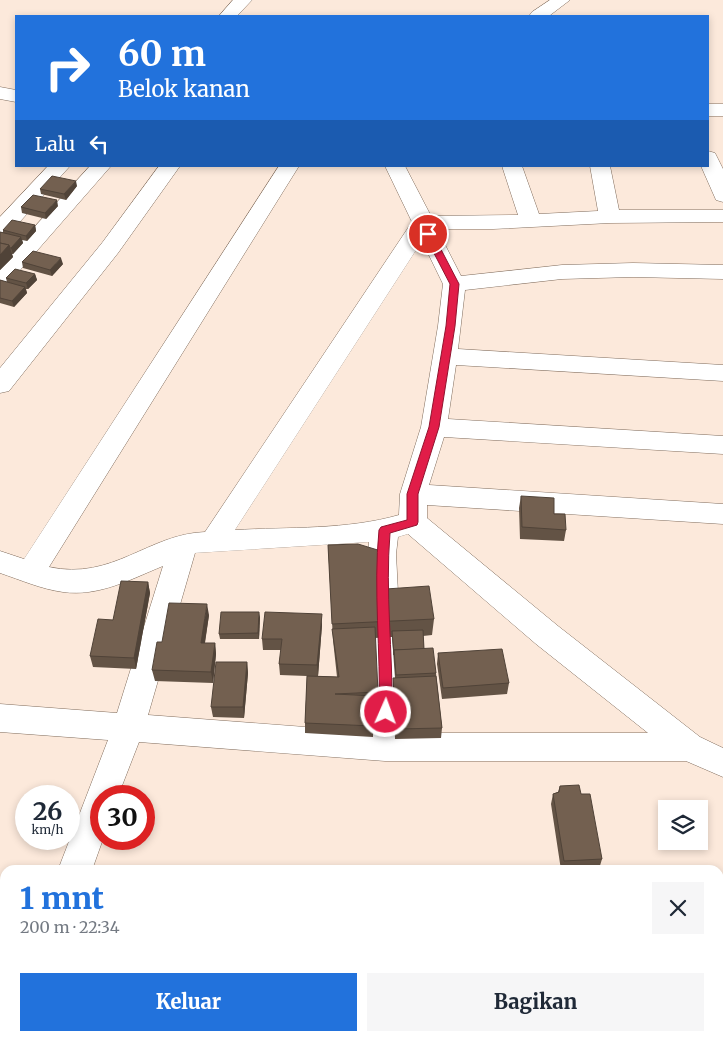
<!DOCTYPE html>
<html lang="id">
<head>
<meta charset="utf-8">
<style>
  :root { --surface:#fff; --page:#f6f6f7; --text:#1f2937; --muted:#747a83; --accent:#2272dc }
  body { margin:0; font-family:Merriweather,serif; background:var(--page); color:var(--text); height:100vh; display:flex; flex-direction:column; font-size:19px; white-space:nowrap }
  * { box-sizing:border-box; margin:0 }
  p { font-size:16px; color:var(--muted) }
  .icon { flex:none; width:28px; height:28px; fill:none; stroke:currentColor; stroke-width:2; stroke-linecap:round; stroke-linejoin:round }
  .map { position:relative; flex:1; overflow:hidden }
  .side { position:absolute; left:0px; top:865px; width:724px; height:176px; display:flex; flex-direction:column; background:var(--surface); border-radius:15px 15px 0 0; box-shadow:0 2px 8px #0003 }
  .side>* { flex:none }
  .hud { position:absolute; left:15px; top:15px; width:694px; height:152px; border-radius:0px; box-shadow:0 2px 8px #0003; background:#2272dc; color:#fff; overflow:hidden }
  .controls { position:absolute; left:658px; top:800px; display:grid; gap:10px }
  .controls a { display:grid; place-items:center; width:50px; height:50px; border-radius:0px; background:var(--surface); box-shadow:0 2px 8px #0003; font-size:25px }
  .speed { position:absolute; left:15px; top:785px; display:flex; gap:10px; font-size:25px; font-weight:700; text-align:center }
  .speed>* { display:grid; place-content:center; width:65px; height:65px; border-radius:50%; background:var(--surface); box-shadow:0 2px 8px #0003; line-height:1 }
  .speed small { font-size:12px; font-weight:400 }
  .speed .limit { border:8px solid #d22; background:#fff; color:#111 }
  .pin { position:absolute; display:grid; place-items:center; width:42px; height:42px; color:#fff; margin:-21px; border:2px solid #fff; border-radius:50%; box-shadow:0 1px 5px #0007 }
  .me { position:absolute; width:55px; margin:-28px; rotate:2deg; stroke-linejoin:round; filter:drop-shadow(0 0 4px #0008) }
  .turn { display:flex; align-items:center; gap:18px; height:105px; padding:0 20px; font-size:22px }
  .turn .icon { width:65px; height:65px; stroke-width:2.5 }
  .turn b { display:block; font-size:35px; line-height:42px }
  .then { display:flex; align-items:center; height:48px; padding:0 20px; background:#0003; gap:10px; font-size:19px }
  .round { display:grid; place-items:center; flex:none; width:52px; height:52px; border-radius:0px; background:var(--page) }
  .summary { display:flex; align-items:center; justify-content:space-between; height:85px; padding:0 20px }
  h1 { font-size:30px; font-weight:800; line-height:38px; color:var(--accent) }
  .primary-button { display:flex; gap:10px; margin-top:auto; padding:10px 20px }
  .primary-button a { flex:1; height:58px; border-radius:0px; background:var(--accent); color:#fff; font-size:20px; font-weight:800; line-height:58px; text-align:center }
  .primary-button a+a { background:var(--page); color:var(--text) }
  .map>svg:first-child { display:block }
</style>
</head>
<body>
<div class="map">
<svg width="723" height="1041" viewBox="0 0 723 1041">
  <rect width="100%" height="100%" fill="#fce9db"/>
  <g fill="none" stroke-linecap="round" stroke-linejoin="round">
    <defs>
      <g id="street">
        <path d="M233,0H252L237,16H219Z"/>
        <path d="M550,0H570L549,16H529L532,12Z"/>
        <path d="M0,87L16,90V102L0,99Z"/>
        <rect x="708" y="104" width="15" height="12"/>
        <path d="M708,151L715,153L723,169V202L716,200L701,166H708Z"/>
        <path d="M48,166H70L8,235L0,237V217Z"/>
        <path d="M90,166H111L8,284L0,286V265Z"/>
        <path d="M159,166H180L118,253L9,391L0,393V368L102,243Z"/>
        <path d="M279,166H299L49,567C113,581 148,534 205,532L412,222L385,166H405L431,216L518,215L502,166H522L539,214L598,211L590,166H610L619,210H723V222L610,223L493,229H437L461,276L562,265L633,263L723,265V279L633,277L562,279L465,290L458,349L723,365V381L456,365L448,419L723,436V454L444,437L429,485L723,504V524L427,505V518L558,626L700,737L723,748V777L686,761H385L139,742L118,796H101V839H103L92,870H58L108,740L0,732V704L117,713L163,566C131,579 99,597 63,592C41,589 21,580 0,573V551L24,559ZM422,241L443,284L438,326L421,427L400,494L399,515C347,530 289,527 235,530ZM408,534L536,644L648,733H401L402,671L396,554L398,537ZM369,542L368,554L372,671L370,732L148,715L195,553Z"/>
        <path d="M5,1003V1036H18L15,1041H0V1005Z"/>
        <path d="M719,1003H723V1041L708,1036H719Z"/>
      </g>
    </defs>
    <use href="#street" stroke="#806c5c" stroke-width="1"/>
    <use href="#street" fill="#fff" fill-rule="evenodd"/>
  </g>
  <g fill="#635345">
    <path d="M77,186L66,200L41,194L40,189Z"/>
    <path d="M58,206L46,219L22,213L21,207Z"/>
    <path d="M35,225L36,231L27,241L22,240L23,243L13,254H12L13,257L0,270V232L3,233V230Z"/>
    <path d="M22,262L63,264L52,276L23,268Z"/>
    <path d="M35,274L37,280L28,289H26L27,293L14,307L0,303V280L7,282L6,278Z"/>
    <path d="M521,496L554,514L566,530L564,541L520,539L519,508Z"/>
    <path d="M328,545L386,589L434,619L432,635L423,636L424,649L436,673L442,728L441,738L395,739L393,689V678H395L392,637L375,638L378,703H374L373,737L305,733V723L307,676L280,675L279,664L281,650H263L262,639L322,625L318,676L337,677L333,640Z"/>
    <path d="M148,582L150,593L136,669L93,667L90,656L113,620Z"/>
    <path d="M209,615L205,643H215L216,654L213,683L155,681L152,670Z"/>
    <path d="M260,617L259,639H220L219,634Z"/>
    <path d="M438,653L509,683L507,694L442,699L437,664Z"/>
    <path d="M247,662L248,673L244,718L213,717L211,707Z"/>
    <path d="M560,786L581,794L602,859L599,869L561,870L551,804L553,794L558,792Z"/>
  </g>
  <g fill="#504338">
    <path d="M76,181L77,186L66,200L64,194Z"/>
    <path d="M57,200L58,206L46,219L45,213Z"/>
    <path d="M35,225L36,231L27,241L26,236Z"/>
    <path d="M21,237L23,243L13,254L11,248Z"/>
    <path d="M9,245L13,257L0,270V255Z"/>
    <path d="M61,258L63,264L52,276L50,270Z"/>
    <path d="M35,274L37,280L28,289L26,283Z"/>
    <path d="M25,287L27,293L14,307L12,301Z"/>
    <path d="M148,582L150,593L136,669L134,658Z"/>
    <path d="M207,604L209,615L203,654L201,643Z"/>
    <path d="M259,612L260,617L259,639L258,633Z"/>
    <path d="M322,614V625L318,676L317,665Z"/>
    <path d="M215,643L216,654L213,683L211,672Z"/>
    <path d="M247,662L248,673L244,718L243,707Z"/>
  </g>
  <g fill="#736050" stroke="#504338">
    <path d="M52,176L76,181L64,194L40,189Z"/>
    <path d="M33,195L57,200L45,213L21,207Z"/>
    <path d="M12,220L35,225L26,236L3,230Z"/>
    <path d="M0,232L21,237L11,248H10L9,245L0,243Z"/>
    <path d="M0,243L9,245L0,255Z"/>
    <path d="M33,251L61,258L50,270L22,262Z"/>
    <path d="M15,269L35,274L26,283L6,278Z"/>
    <path d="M0,280L25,287L12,301L0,298Z"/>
    <path d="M521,496L554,498V514H565L566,530L522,527Z"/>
    <path d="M358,544L381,551L386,589L429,586L434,619L332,624L328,545Z"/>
    <path d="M121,581L148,582L134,658L90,656L98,619L113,620Z"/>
    <path d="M169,603L207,604L201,643H215L211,672L152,670L157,642H162Z"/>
    <path d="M221,612H259L258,633L219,634Z"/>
    <path d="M265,612L322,614L317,665L279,664L282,639H262Z"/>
    <path d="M375,627L378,692L335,694L374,696L373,726L305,723L307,676L339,677L332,629Z"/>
    <path d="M423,630L424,649L394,650V655L392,631Z"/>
    <path d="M433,648L436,673L396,675L394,650Z"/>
    <path d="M502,649L509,683L443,688L438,653Z"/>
    <path d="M216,662H247L243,707H211Z"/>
    <path d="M436,676L442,728L396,729L393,678Z"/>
    <path d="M579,785L581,794H590L602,859L564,861L553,794L559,792L560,786Z"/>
  </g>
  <path fill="#e11d48" stroke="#92132f" d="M428,231L433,234L459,284L455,326L439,427L418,494V522L417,525L390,533C385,592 393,652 392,712L390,716L386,718L381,716L379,712C381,651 373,590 379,530L381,527L407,520V494L429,427L446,326L450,284L424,234Z"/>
</svg>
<div class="controls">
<a><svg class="icon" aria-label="layers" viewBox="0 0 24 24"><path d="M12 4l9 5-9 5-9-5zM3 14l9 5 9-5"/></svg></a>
</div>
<div class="speed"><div>26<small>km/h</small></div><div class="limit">30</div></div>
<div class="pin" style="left:428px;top:234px;background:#d93025"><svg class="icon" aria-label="arrive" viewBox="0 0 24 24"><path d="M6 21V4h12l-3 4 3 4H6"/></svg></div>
<svg class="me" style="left:386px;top:712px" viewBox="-20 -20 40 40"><circle r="17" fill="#e11d48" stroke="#fff" stroke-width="3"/><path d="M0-11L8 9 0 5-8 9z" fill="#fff"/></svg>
<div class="hud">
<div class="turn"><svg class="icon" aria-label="right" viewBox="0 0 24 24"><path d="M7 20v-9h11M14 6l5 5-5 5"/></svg><div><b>60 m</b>Belok kanan</div></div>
<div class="then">Lalu<svg class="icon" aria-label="left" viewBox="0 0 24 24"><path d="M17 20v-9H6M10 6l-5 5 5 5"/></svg></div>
</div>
<section class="side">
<div class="summary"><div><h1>1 mnt</h1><p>200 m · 22:34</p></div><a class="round"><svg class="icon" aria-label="close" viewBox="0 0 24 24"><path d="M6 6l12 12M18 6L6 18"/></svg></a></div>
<div class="primary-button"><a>Keluar</a><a>Bagikan</a></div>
</section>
</div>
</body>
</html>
